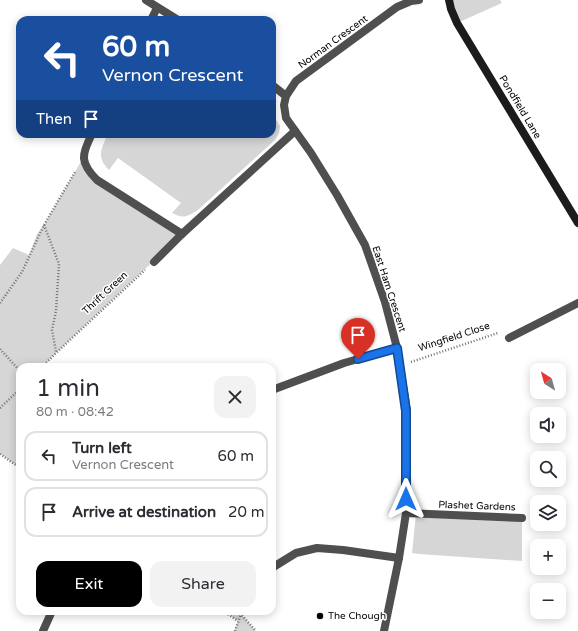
<!DOCTYPE html>
<html lang="en">
<head>
<meta charset="utf-8">
<style>
  :root { --surface:#fff; --page:#f2f2f3; --text:#2b2b33; --muted:#7c7c81; --line:#e1e1e2; --accent:#000 }
  body { margin:0; font-family:"Varela Round",sans-serif; background:var(--page); color:var(--text); height:100vh; display:flex; flex-direction:column; font-size:15px; white-space:nowrap }
  * { box-sizing:border-box; margin:0 }
  p { font-size:13px; color:var(--muted) }
  .icon { flex:none; width:22px; height:22px; fill:none; stroke:currentColor; stroke-width:2; stroke-linecap:round; stroke-linejoin:round }
  .map { position:relative; flex:1; overflow:hidden }
  .side { position:absolute; left:16px; top:363px; width:260px; height:252px; display:flex; flex-direction:column; background:var(--surface); border-radius:12px; box-shadow:0 2px 10px #0003 }
  .side>* { flex:none }
  .banner { position:absolute; left:16px; top:16px; width:260px; height:122px; border-radius:12px; box-shadow:0 2px 10px #0003; background:#1a4fa0; color:#fff; overflow:hidden }
  .needle { width:26px; rotate:323deg }
  .fabs { position:absolute; left:530px; top:363px; display:grid; gap:8px }
  .fabs a { display:grid; place-items:center; width:36px; height:36px; border-radius:8px; background:var(--surface); box-shadow:0 2px 10px #0003; font-size:20px }
  .pin { position:absolute; display:grid; place-items:center; width:34px; height:34px; color:#fff; margin:-41px -17px; border-radius:50% 50% 50% 0; rotate:-45deg; box-shadow:0 0 4px #0007 }
  .pin .icon { rotate:45deg }
  .me { position:absolute; width:44px; margin:-22px; rotate:0deg; stroke-linejoin:round; filter:drop-shadow(0 0 3px #0008) }
  .turn { display:flex; align-items:center; gap:14px; height:84px; padding:0 20px; font-size:18px }
  .turn .icon { width:52px; height:52px; stroke-width:2.5 }
  .turn b { display:block; font-size:28px; line-height:34px }
  .then { display:flex; align-items:center; height:38px; padding:0 20px; background:#0003; gap:8px; font-size:15px }
  .round { display:grid; place-items:center; flex:none; width:42px; height:42px; border-radius:12px; background:var(--page) }
  .headline { display:flex; align-items:center; justify-content:space-between; height:68px; padding:0 20px }
  h1 { font-size:24px; font-weight:600; line-height:30px }
  .cta { display:flex; gap:8px; margin-top:auto; padding:8px 20px }
  .cta a { flex:1; height:46px; border-radius:12px; background:var(--accent); color:#fff; font-size:16px; font-weight:600; line-height:46px; text-align:center }
  .cta a+a { background:var(--page); color:var(--text) }
  ul { padding:0; list-style:none }
  li { display:flex; align-items:center; gap:12px; height:50px; margin:0 8px 6px; padding:0 12px; border:2px solid var(--line); border-radius:12px }
  li div { flex:1 }
  li b { display:block; font-size:15px }
  li em { font-style:normal }
  .map>svg:first-child { display:block }
</style>
</head>
<body>
<div class="map">
<svg width="578" height="631" viewBox="0 0 578 631">
  <rect width="100%" height="100%" fill="#fff"/>
  <g fill="#d6d6d6">
    <path d="M449,0H500L502,3L457,23Z"/>
    <path d="M272,113L280,126L279,133L275,140L198,210C186,217 184,219 172,213L181,203L118,158L109,170C96,157 101,149 108,134H272Z"/>
    <path d="M83,158L95,177L182,234L56,353L42,367H20V468L0,454V265L13,248L29,255L37,234L44,225Z"/>
    <path d="M416,514L522,518V561L419,554L412,553Z"/>
    <path d="M223,611H238L256,631H234L238,621Z"/>
  </g>
  <g fill="none" stroke-linecap="round" stroke-linejoin="round">
    <g stroke="#717171" stroke-width="2.5" stroke-dasharray="1 2" stroke-linecap="butt">
      <path d="M44,225L59,264L56,311L52,330L56,352"/>
      <path d="M0,303L22,272L44,225L75,172"/>
      <path d="M0,349L20,371"/>
      <path d="M411,362L498,333"/>
      <path d="M42,367L56,353L145,270"/>
      <path d="M0,408L20,389"/>
      <path d="M0,454L20,468"/>
      <path d="M223,611L238,621"/>
      <path d="M238,611L256,631"/>
      <path d="M235,631L242,611"/>
    </g>
    <g stroke="#4f4f4f" stroke-width="8">
      <path d="M146,0L178,20"/>
      <path d="M151,20L157,8"/>
      <path d="M272,85L286,96"/>
      <path d="M92,134C81,155 80,163 97,180L182,234"/>
      <path d="M154,262L182,234L295,131"/>
      <path d="M509,338L578,303"/>
      <path d="M272,390L344,363L397,348"/>
      <path d="M406,513L522,518"/>
      <path d="M272,569L275,566L296,553L317,548L343,550L399,558"/>
      <path d="M43,631L52,611"/>
      <path d="M384,631L399,558L406,513L407,411L397,348L385,302L365,245L337,195L311,153L286,118L284,105L286,96L296,81L397,7L411,1L419,0"/>
    </g>
    <path stroke="#1c1c1c" stroke-width="8" d="M449,0L451,9L457,23L578,223"/>
  </g>
  <g fill="none" stroke-linecap="round" stroke-linejoin="round">
    <defs>
      <path id="route" d="M358,359L397,348L406,411V499"/>
    </defs>
    <use href="#route" stroke="#114b97" stroke-width="10"/>
    <use href="#route" stroke="#1a73e8" stroke-width="7"/>
  </g>
  <circle fill="#000" stroke="#fff" stroke-width="1.5" cx="320" cy="616" r="4"/>
  <g text-anchor="middle" dominant-baseline="central" stroke-width="3" stroke-linejoin="round" paint-order="stroke">
    <g font-size="10" fill="#000" stroke="#fff">
      <text transform="translate(333 42) rotate(-36)">Norman Crescent</text>
      <text transform="translate(520 107) rotate(59)">Pondfield Lane</text>
      <text transform="translate(389 289) rotate(72)">East Ham Crescent</text>
      <text transform="translate(105 293) rotate(-43)">Thrift Green</text>
      <text transform="translate(454 337) rotate(-18)">Wingfield Close</text>
      <text transform="translate(477 506) rotate(2)">Plashet Gardens</text>
    </g>
    <g font-size="10" fill="#000" stroke="#fff" text-anchor="start">
      <text x="328" y="616">The Chough</text>
    </g>
  </g>
</svg>
<div class="fabs">
<a><svg class="needle" viewBox="-14 -14 28 28"><path d="M0-13l5 13h-10z" fill="#e53935"/><path d="M0 13l5-13h-10z" fill="#7c7c81"/></svg></a>
<a><svg class="icon" aria-label="sound" viewBox="0 0 24 24"><path d="M4 9h4l5-4v14l-5-4H4zM17 9q2 3 0 6"/></svg></a>
<a><svg class="icon" aria-label="search" viewBox="0 0 24 24"><circle cx="10" cy="10" r="6"/><path d="M15 15l6 6"/></svg></a>
<a><svg class="icon" aria-label="layers" viewBox="0 0 24 24"><path d="M12 4l9 5-9 5-9-5zM3 14l9 5 9-5"/></svg></a>
<a>+</a>
<a>−</a>
</div>
<div class="pin" style="left:358px;top:359px;background:#d93025"><svg class="icon" aria-label="arrive" viewBox="0 0 24 24"><path d="M6 21V4h12l-3 4 3 4H6"/></svg></div>
<svg class="me" style="left:406px;top:499px" viewBox="-20 -20 40 40"><path d="M0-17L14 15 0 8-14 15z" fill="#1a73e8" stroke="#fff" stroke-width="4"/></svg>
<div class="banner">
<div class="turn"><svg class="icon" aria-label="left" viewBox="0 0 24 24"><path d="M17 20v-9H6M10 6l-5 5 5 5"/></svg><div><b>60 m</b>Vernon Crescent</div></div>
<div class="then">Then<svg class="icon" aria-label="arrive" viewBox="0 0 24 24"><path d="M6 21V4h12l-3 4 3 4H6"/></svg></div>
</div>
<section class="side">
<div class="headline"><div><h1>1 min</h1><p>80 m · 08:42</p></div><a class="round"><svg class="icon" aria-label="close" viewBox="0 0 24 24"><path d="M6 6l12 12M18 6L6 18"/></svg></a></div>
<ul>
<li><svg class="icon" aria-label="left" viewBox="0 0 24 24"><path d="M17 20v-9H6M10 6l-5 5 5 5"/></svg><div><b>Turn left</b><p>Vernon Crescent</p></div><em>60 m</em></li>
<li><svg class="icon" aria-label="arrive" viewBox="0 0 24 24"><path d="M6 21V4h12l-3 4 3 4H6"/></svg><div><b>Arrive at destination</b></div><em>20 m</em></li>
</ul>
<div class="cta"><a>Exit</a><a>Share</a></div>
</section>
</div>
</body>
</html>
